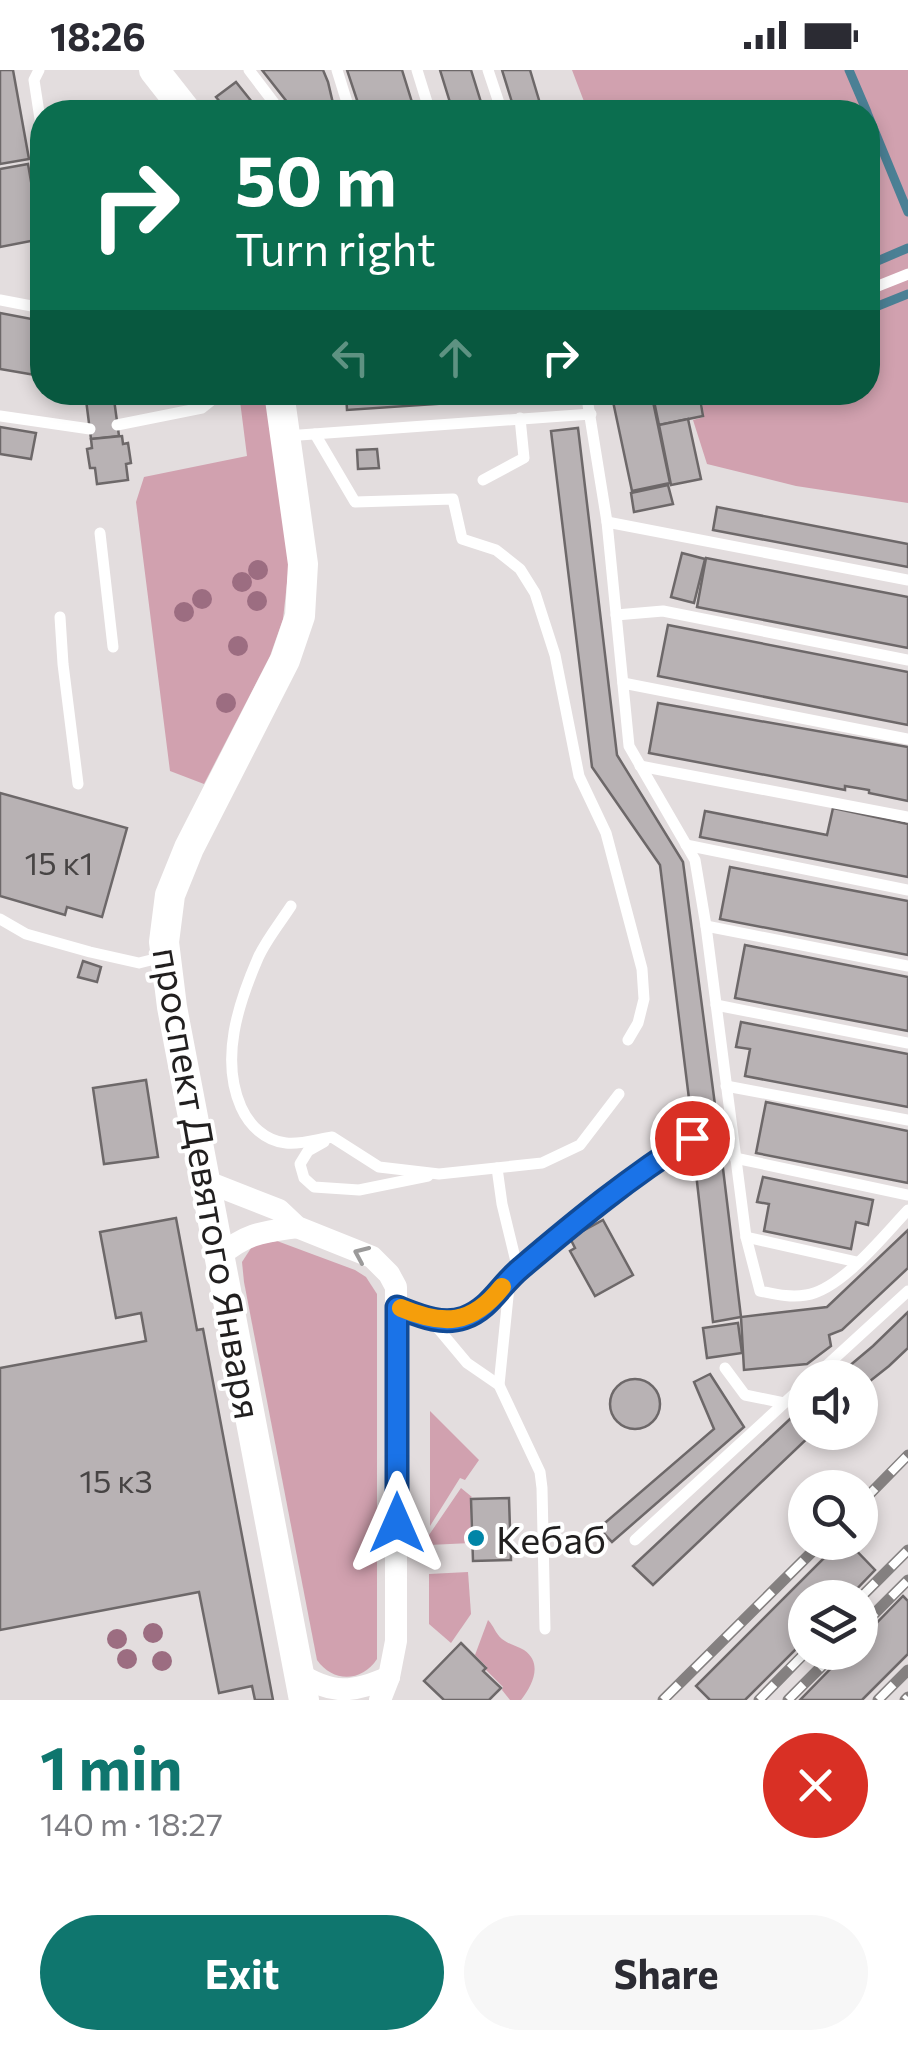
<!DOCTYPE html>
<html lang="en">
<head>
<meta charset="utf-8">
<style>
  :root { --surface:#fff; --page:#f7f7f7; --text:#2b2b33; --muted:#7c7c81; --accent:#0f766e }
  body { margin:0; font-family:Commissioner,sans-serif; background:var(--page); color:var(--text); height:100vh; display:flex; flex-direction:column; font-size:38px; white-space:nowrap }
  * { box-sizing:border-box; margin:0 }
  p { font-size:32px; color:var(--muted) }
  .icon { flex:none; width:55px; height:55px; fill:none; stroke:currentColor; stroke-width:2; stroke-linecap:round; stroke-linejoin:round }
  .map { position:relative; height:1630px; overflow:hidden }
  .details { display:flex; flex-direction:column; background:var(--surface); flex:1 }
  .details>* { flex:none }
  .hud { position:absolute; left:30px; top:30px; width:850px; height:305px; border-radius:40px; box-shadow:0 5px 15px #0003; background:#0b6e4f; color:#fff; overflow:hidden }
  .controls { position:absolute; left:788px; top:1290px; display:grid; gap:20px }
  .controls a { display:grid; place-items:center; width:90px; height:90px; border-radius:50%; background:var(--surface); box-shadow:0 5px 15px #0003; font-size:50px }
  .pin { position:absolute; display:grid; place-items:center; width:85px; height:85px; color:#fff; margin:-42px; border:5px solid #fff; border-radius:50%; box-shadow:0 2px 10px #0007 }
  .me { position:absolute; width:110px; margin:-55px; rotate:0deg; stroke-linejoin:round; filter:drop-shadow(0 0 8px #0008) }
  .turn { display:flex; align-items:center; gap:35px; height:210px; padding:0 40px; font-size:45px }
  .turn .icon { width:130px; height:130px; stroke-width:2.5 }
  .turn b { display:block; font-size:70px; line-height:85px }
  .lanes { display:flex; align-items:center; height:95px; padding:0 40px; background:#0003; justify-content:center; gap:50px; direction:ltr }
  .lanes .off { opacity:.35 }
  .round { display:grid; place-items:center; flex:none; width:105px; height:105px; border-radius:52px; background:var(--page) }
  .head { display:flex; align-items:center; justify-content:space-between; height:170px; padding:0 40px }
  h1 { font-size:60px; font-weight:700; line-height:75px; color:var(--accent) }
  .action { display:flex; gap:20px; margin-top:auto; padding:20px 40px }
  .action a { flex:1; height:115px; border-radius:60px; background:var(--accent); color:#fff; font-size:40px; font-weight:700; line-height:115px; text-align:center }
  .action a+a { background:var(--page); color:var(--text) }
  .status { display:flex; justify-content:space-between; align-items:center; height:70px; padding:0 50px; background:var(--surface); direction:ltr }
  .status svg { height:28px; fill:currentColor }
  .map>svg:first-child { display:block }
</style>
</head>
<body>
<div class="status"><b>18:26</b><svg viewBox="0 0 49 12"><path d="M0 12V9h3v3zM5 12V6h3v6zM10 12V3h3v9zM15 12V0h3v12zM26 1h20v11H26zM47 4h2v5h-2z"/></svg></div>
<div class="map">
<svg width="908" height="1630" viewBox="0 0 908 1630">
  <rect width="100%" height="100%" fill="#e3ddde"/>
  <g fill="#d1a1af">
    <path d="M572,0H908V433L796,416L707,394L693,350L704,347L702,328L708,323L868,322V42H588Z"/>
    <path d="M265,325L289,495L283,549L270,586L204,714L170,701L136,432L144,407L247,386L240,331L244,327Z"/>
    <path d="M277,1171L355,1200L366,1207L377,1224V1589C362,1612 333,1613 317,1590L244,1212L242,1192L253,1175Z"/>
    <path d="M430,1341L479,1390L465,1410L460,1408L430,1456Z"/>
    <path d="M461,1418L472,1427L470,1428L471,1473L429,1475V1465Z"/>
    <path d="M468,1502L471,1544L451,1573L429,1554V1504Z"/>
    <path d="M488,1550C494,1556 495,1563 502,1569C508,1574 517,1576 524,1580C543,1593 533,1615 521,1630H510L502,1620L503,1617L486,1600L487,1597L475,1585Z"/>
  </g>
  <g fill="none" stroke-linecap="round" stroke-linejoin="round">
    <g stroke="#4b8095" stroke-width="9">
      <path d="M849,0L867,42"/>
      <path d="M868,45L908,142"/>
      <path d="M868,195L908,178"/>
      <path d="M868,240L908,224"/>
    </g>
  </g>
  <g fill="#b8b2b4" stroke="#6d6869" stroke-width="2.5">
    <path d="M0,0H13L29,89L0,94Z"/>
    <path d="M262,0H323L328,12L335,42H295Z"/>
    <path d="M347,0H402L415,42H361Z"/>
    <path d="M440,0H471L484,42H453Z"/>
    <path d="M502,0H530L542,40L515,42Z"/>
    <path d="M236,12L260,42H228L216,27Z"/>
    <path d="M28,94L41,169L0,177V99Z"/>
    <path d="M0,243L42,251L41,306L0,299Z"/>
    <path d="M85,322H113L119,366L91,369Z"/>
    <path d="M346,322H523V328L347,340Z"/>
    <path d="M611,322H651L670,413L632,421Z"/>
    <path d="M699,322L703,346L659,355L654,331Z"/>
    <path d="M688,349L701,409L671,415L659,355Z"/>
    <path d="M0,357L36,363L31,389L0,384Z"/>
    <path d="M578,358L617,685L683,792L717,1050L692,1053L660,795L592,697L551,361Z"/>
    <path d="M122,366L123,374L128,373L131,393L126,394L128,410L97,414L95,398H90L87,379L92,378L91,369Z"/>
    <path d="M377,379L379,398L358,399L357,380Z"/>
    <path d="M668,415L673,434L634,442L631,423Z"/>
    <path d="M717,437L908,474V497L713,460Z"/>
    <path d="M682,483L705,489L694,533L671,527Z"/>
    <path d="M706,488L908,527V578L697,537Z"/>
    <path d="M668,555L908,602V655L658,606Z"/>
    <path d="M658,633L908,677V731L869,723V720L845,716V720L649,683Z"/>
    <path d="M0,723L127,758L102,847L67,837L65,845L0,826Z"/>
    <path d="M833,738L908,754V807L700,767L705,741L827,765Z"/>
    <path d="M730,797L908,831V885L720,849Z"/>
    <path d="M745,875L908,907V961L735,928Z"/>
    <path d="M83,891L101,897L97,912L78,907Z"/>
    <path d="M741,952L908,984V1037L745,1006L750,979L736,977Z"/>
    <path d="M146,1010L158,1087L104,1094L93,1018Z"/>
    <path d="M766,1032L908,1061V1113L756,1083Z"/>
    <path d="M720,1074L741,1247L713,1252L693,1077Z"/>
    <path d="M763,1107L873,1130L868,1155L856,1152L851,1179L764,1161L769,1134L757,1132Z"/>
    <path d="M176,1148L197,1260L203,1259L273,1630H255L252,1616L219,1623L199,1522L0,1560V1298L146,1271L141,1243L116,1248L100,1162Z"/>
    <path d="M603,1150L633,1205L595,1226L570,1181L575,1178L570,1168Z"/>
    <path d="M908,1160V1198L842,1260L829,1265L831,1276L807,1294L744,1300L741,1247L827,1237Z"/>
    <path d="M908,1242V1278L889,1296L860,1319V1308H835L873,1276Z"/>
    <path d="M738,1253L742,1283L707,1288L703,1258Z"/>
    <path d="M710,1304L744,1357L612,1472L599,1458L714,1359L694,1312Z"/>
    <circle cx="635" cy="1334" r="25"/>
    <path d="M805,1335V1362H814L653,1515L633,1496Z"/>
    <path d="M509,1428L511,1490L473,1491L471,1429Z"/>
    <path d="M840,1472H848L875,1500L848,1528H805V1570L745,1630H710L696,1616Z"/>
    <path d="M903,1526L908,1531V1584L862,1630H800L847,1582H860V1570Z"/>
    <path d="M461,1573L486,1598L483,1601L501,1618L489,1630H444L424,1611Z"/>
  </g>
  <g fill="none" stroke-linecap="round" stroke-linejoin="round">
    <g stroke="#fff" stroke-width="11">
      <path d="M39,0L34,10L42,62"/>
      <path d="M249,0L281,42"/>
      <path d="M337,0L350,42"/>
      <path d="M417,0L430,42"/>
      <path d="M488,0L502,42"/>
      <path d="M868,220L908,204"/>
      <path d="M0,230L42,238"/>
      <path d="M586,322L607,452L629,676L695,790L706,856L746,1167L760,1221C775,1224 790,1228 806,1225C841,1220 884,1165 908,1140"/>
      <path d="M0,346L90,359"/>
      <path d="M117,355L202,338L222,322"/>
      <path d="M315,364L355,432L453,429L462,469L496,480L520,499L535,523L544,551L555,585L579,706L606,763L642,899L644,929L638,953L628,970"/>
      <path d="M286,366L591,344"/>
      <path d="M483,410L524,388L520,348"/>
      <path d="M607,452L908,510"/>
      <path d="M100,463L113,577"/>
      <path d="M616,545L663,541L908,590"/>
      <path d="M60,547L63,594L78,714"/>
      <path d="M623,613L908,669"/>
      <path d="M640,696L908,747"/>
      <path d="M686,775L908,820"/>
      <path d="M291,836C280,853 266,870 258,888C238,934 220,989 241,1037C249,1055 265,1071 286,1073C300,1075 318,1069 332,1067L379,1097L439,1104L542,1093L580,1075L619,1024"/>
      <path d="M0,849L26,864L90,882L139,893L163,887"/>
      <path d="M706,856L908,896"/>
      <path d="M716,935L908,973"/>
      <path d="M726,1016L908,1050"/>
      <path d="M324,1072L308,1081L300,1094L304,1108L314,1117L359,1120L428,1106"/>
      <path d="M735,1088L908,1125"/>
      <path d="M497,1098L502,1134L518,1200"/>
      <path d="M746,1167L857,1192"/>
      <path d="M397,1237L431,1250L461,1249L489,1235L518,1200L595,1136L661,1088L692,1068L731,1060"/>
      <path d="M431,1250L467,1293L499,1315L540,1402L542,1418L545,1559"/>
      <path d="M725,1298L745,1325L784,1333"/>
      <path d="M813,1308L908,1221"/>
      <path d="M499,1315L510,1207"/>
      <path d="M635,1470L805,1314"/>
    </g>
    <g stroke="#fff" stroke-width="22">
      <path d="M205,1111L279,1140L297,1157L372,1187L389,1204L396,1217V1571L389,1607L380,1630"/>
      <path d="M220,1186C246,1163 264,1162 297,1157"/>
      <path d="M298,1603C332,1625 353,1623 389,1607"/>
    </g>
    <g stroke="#fff" stroke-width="30">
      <path d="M154,0L187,42"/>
      <path d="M279,322L303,494L300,546L285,590L189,778L170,825L164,872L172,937L304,1630"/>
    </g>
    <defs>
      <g id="rail">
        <path d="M860,1434L908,1385"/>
        <path d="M860,1528L908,1480"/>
        <path d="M860,1558L908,1510"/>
        <path d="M663,1630L822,1472"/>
        <path d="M759,1630L806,1582"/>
        <path d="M788,1630L836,1582"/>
        <path d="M878,1630L908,1600"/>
        <path d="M905,1630L908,1627"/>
      </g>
    </defs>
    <use href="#rail" stroke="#848080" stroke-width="11"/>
    <use href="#rail" stroke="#fff" stroke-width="8" stroke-dasharray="22" stroke-linecap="butt"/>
  </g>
  <g fill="#9c6d81">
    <circle cx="258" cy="500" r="10"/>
    <circle cx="242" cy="512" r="10"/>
    <circle cx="202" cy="529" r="10"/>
    <circle cx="257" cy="531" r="10"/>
    <circle cx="184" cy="542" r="10"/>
    <circle cx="238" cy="576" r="10"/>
    <circle cx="226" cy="633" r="10"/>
    <circle cx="153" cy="1563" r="10"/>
    <circle cx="117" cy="1569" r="10"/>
    <circle cx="127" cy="1589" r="10"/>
    <circle cx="162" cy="1591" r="10"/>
  </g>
  <defs><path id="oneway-chevron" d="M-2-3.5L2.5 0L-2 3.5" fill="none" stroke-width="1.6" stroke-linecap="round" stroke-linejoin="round" transform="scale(2.5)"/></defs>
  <use stroke="#9b9a9a" href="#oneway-chevron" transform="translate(361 1184) rotate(-156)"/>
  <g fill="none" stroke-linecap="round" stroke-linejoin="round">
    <defs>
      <path id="route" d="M397,1453V1237C418,1245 441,1256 464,1248C490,1239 500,1215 521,1198C575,1152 631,1106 692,1068"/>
    </defs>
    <use href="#route" stroke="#114b97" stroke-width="25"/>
    <use href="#route" stroke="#1a73e8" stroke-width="18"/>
    <path stroke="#f59e0b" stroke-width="18" d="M401,1238C444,1256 472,1255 502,1217"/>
  </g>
  <circle fill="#0085a7" stroke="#fff" stroke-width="4" cx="476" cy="1468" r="10"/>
  <g text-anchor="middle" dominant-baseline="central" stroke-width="8" stroke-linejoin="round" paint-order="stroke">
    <g font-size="32" fill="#474444">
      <text x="59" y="792">15 к1</text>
      <text x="116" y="1410">15 к3</text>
    </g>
    <g font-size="38" fill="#211f1f" stroke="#fff">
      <text transform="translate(209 1113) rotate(80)">проспект Девятого Января</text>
    </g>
    <g font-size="38" fill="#211f1f" stroke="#fff" text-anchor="start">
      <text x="496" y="1468">Кебаб</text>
    </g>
  </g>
</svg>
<div class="controls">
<a><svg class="icon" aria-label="sound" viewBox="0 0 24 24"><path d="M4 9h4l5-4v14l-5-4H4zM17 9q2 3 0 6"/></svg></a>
<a><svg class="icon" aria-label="search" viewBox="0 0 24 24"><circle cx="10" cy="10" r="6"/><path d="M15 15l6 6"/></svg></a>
<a><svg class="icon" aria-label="layers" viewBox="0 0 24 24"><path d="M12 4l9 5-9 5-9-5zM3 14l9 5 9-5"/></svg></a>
</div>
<div class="pin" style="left:692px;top:1068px;background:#d93025"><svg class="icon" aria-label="arrive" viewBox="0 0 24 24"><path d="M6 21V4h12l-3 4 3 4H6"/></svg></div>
<svg class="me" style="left:397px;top:1453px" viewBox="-20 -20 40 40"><path d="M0-17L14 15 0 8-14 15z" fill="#1a73e8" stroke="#fff" stroke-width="4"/></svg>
<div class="hud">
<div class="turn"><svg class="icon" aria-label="right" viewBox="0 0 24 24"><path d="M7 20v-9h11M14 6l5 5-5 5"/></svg><div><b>50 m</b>Turn right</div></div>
<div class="lanes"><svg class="icon off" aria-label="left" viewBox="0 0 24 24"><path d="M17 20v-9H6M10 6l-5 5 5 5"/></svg><svg class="icon off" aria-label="ahead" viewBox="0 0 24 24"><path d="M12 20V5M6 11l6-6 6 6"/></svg><svg class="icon" aria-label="right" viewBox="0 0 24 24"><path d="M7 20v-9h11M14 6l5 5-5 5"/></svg></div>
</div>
</div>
<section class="details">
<div class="head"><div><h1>1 min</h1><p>140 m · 18:27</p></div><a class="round" style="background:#d93025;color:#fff"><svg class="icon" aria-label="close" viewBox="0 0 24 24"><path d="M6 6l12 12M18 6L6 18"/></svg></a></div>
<div class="action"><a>Exit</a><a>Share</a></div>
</section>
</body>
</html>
